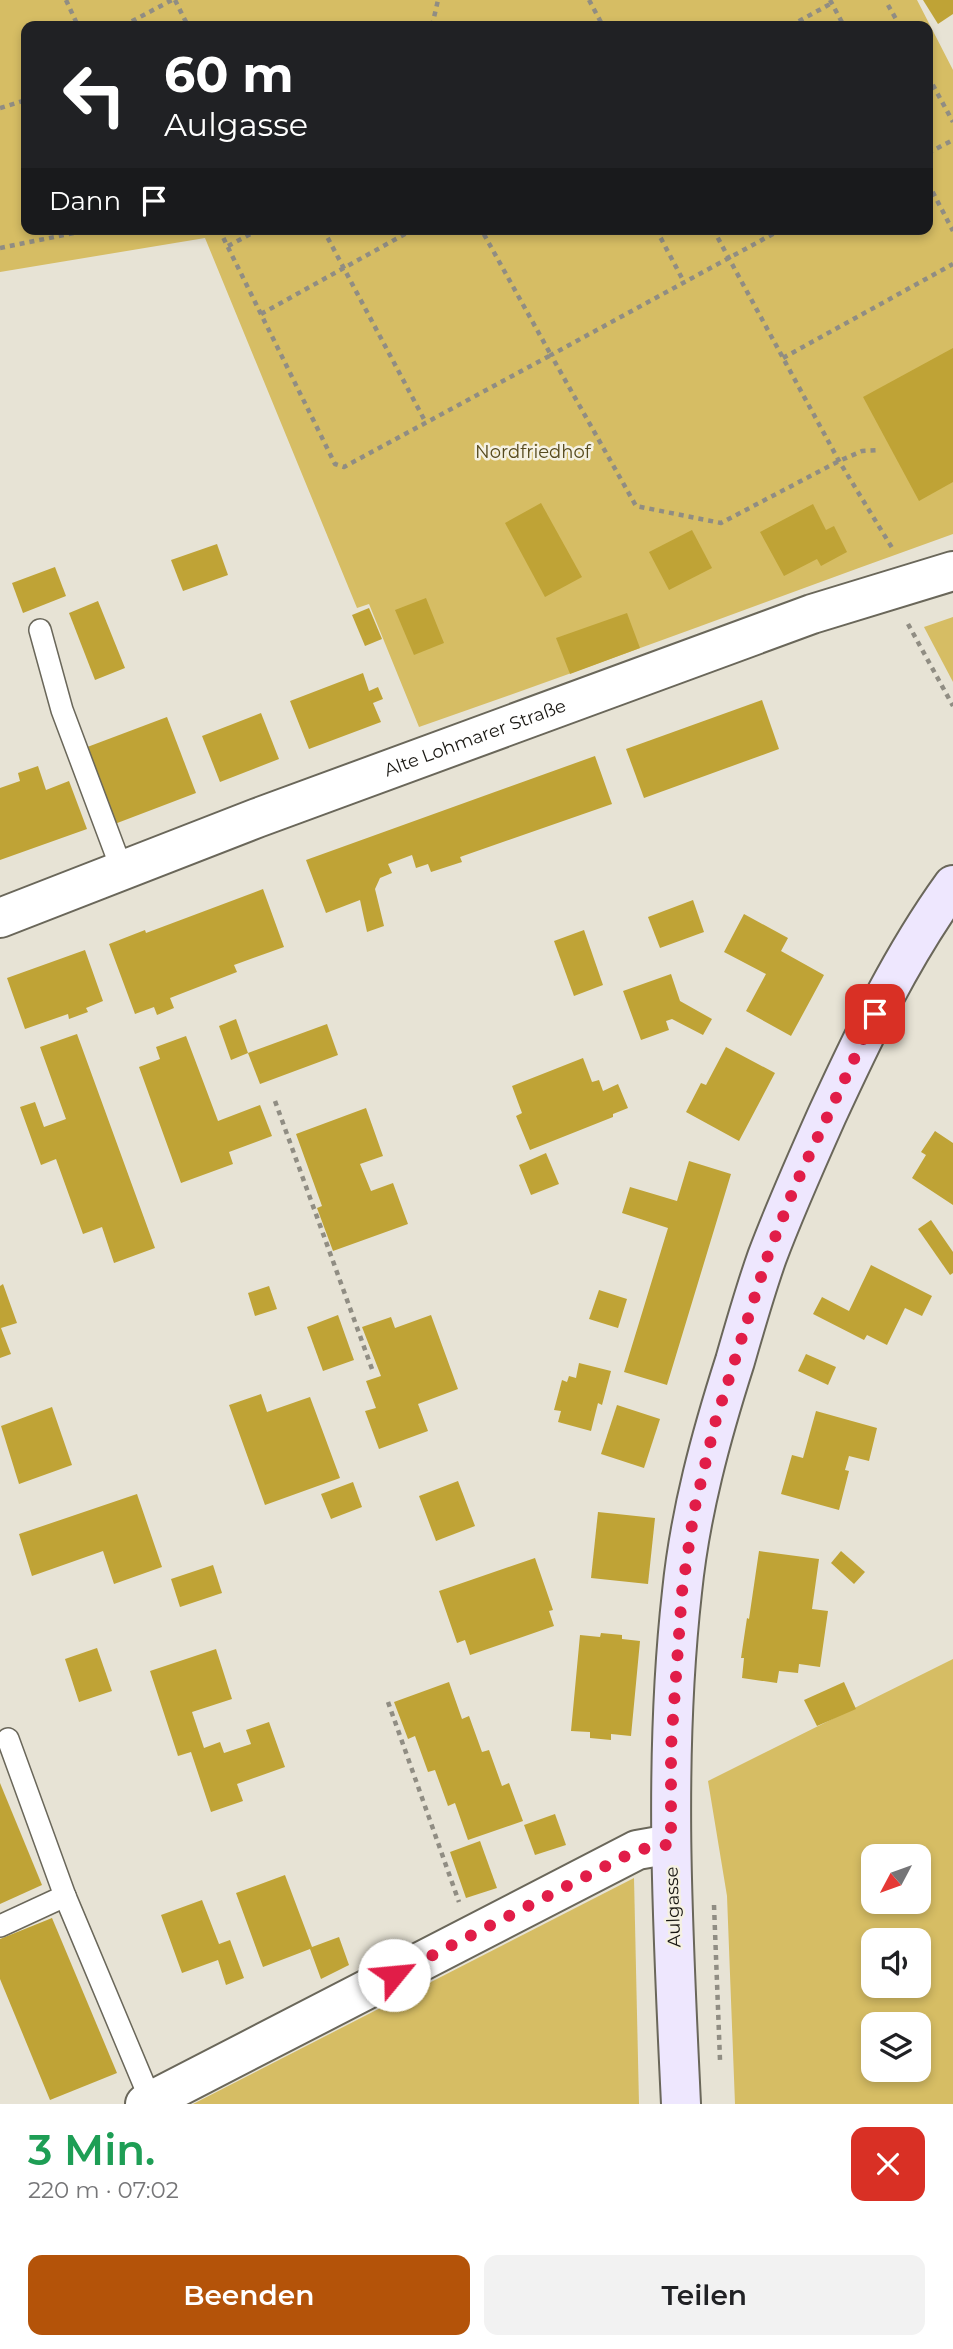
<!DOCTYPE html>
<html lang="de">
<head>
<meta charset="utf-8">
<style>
  :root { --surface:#fff; --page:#f2f2f2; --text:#202124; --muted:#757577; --accent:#b45309 }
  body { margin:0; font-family:Montserrat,sans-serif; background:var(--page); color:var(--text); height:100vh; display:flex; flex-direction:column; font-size:26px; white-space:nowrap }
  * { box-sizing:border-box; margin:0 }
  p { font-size:23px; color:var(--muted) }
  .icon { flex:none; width:38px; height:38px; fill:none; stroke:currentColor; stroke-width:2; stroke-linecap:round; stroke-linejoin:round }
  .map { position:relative; height:2104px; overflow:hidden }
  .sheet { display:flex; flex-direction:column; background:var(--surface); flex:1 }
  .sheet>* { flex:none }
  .banner { position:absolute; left:21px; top:21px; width:912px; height:214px; border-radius:14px; box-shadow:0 4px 10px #0003; background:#202124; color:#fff; overflow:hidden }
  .needle { width:46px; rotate:229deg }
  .buttons { position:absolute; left:861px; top:1844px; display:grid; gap:14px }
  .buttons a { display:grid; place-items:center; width:70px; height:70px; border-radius:14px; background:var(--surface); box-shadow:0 4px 10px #0003; font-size:35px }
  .pin { position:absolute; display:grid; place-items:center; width:60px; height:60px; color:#fff; margin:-30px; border-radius:14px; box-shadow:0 4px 10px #0006 }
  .me { position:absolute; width:77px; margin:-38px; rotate:62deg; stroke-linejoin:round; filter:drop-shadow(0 0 5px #0008) }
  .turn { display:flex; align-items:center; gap:24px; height:147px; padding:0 28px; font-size:32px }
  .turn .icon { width:91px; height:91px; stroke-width:2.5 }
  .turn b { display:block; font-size:49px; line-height:60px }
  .then { display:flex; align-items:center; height:66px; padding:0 28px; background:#0003; gap:14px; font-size:26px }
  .round { display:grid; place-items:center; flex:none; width:74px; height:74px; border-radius:14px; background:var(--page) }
  .head { display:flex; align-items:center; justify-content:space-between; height:119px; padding:0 28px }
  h1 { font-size:42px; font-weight:600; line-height:52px; color:#1e9e55 }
  .cta { display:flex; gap:14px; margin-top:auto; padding:14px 28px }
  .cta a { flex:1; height:80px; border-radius:14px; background:var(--accent); color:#fff; font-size:28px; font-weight:600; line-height:80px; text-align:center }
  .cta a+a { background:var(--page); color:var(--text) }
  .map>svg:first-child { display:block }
</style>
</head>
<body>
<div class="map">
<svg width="953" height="2104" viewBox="0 0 953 2104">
  <rect width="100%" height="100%" fill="#e7e3d5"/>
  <g fill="#d6bd64" fill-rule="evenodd">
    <path d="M0,0H917L953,70V534C775,598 598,665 419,727L369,604L357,608L205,238L0,272ZM26,26H928V229H26Z"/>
    <path d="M953,617V682L924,627Z"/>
    <path d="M953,1659V2104H735L727,1896L708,1781ZM873,1857H919V1902H873ZM873,1941H919V1986H873ZM873,2025H919V2070H873Z"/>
    <path d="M634,1878L639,2104H193Z"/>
  </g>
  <g fill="#bfa336">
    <path d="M923,0H953V14L938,24Z"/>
    <path d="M953,348V482L919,501L863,397Z"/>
    <path d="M541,503L582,577L545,597L505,523Z"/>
    <path d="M813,504L826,530L834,526L847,552L821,566L817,559L784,576L760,532Z"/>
    <path d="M692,530L712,568L669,590L649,552Z"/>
    <path d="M217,544L228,575L183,591L171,560Z"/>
    <path d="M55,567L66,596L23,613L12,583Z"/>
    <path d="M426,598L444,643L414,655L395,610Z"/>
    <path d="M98,601L125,668L95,680L69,613Z"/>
    <path d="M369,608L382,639L365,646L352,615Z"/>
    <path d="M627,613L640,648L570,674L556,638Z"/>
    <path d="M363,673L369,691L378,687L383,699L373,703L381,722L309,749L290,701Z"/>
    <path d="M762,700L779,749L644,798L626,749Z"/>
    <path d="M261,713L279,759L220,782L202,736Z"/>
    <path d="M167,717L196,793L112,825L82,749Z"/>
    <path d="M595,756L612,804L460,857L462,862L431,872L428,864L416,868L412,855L388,864L392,873L380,878L375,889L384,926L367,932L360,900L326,913L306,860Z"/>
    <path d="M38,766L46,790L69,781L87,829L0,860V788L20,781L18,773Z"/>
    <path d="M263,889L284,947L234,965L237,972L170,998L174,1008L157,1015L154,1007L135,1014L109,944L145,930L146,933Z"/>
    <path d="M693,900L704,932L660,948L648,917Z"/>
    <path d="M744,914L788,938L781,951L824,975L791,1036L746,1011L766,974L724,952Z"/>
    <path d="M584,930L603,985L574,996L554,941Z"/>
    <path d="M85,950L103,1001L86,1008L88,1012L69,1019L68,1014L25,1029L7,978Z"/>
    <path d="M671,974L680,1001L712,1019L703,1035L672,1019L666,1021L669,1030L641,1040L623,991Z"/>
    <path d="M236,1019L248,1053L231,1060L219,1026Z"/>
    <path d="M327,1024L338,1055L260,1084L248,1053Z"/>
    <path d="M77,1034L155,1248L114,1263L102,1227L83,1234L56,1159L41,1165L20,1107L35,1102L44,1127L66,1119L40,1047Z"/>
    <path d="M186,1036L218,1121L260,1105L272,1136L229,1152L233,1164L181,1183L139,1067L160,1059L156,1047Z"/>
    <path d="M726,1047L775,1073L739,1141L686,1112L701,1083L706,1085Z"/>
    <path d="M583,1058L592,1082L599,1080L603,1091L618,1084L628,1108L613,1114V1117L530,1150L516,1116L522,1113L512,1086Z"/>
    <path d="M366,1108L383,1156L360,1164L371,1191L393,1183L408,1224L333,1251L317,1208L322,1206L296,1134Z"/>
    <path d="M935,1131L953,1143V1205L912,1178L926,1155L921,1152Z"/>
    <path d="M546,1153L559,1184L531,1195L519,1165Z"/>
    <path d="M689,1161L731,1174L667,1385L624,1372L668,1228L622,1213L630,1187L677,1201Z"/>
    <path d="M931,1220L953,1252V1273L950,1275L918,1229Z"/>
    <path d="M871,1265L932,1296L922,1316L905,1308L887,1345L867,1335L864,1340L813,1314L822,1297L849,1311Z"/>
    <path d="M3,1284L17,1323L1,1328L11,1354L0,1358V1286Z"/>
    <path d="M269,1286L277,1309L255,1316L248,1293Z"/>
    <path d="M599,1290L627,1299L618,1328L589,1319Z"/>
    <path d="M338,1315L354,1360L323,1371L307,1327Z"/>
    <path d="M431,1315L458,1389L418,1404L428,1431L379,1449L365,1411L376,1408L366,1381L381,1376L362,1327L391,1317L395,1328Z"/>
    <path d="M806,1354L836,1367L828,1385L798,1371Z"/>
    <path d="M579,1363L611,1371L602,1405L598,1403L591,1431L558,1422L561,1411L554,1410L562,1380L567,1382L569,1376L576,1378Z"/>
    <path d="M261,1394L267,1412L310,1397L340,1478L265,1505L229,1405Z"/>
    <path d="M617,1405L660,1419L644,1468L601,1454Z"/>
    <path d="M52,1407L72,1465L19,1484L1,1426Z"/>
    <path d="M816,1411L877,1428L869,1461L849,1456L845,1470L849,1471L839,1510L781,1494L792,1455L803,1458Z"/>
    <path d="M458,1481L475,1526L436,1541L419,1496Z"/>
    <path d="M353,1482L362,1507L331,1519L321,1494Z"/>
    <path d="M137,1494L162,1567L114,1584L103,1551L32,1576L19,1534Z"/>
    <path d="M598,1512L655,1518L648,1584L591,1578Z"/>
    <path d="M759,1551L819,1559L812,1609L828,1611L820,1667L799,1664L798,1673L779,1671L777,1683L742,1678L744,1658H741L747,1618L749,1619Z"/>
    <path d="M841,1551L865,1572L854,1584L831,1563Z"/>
    <path d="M535,1558L553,1610L549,1611L554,1626L470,1655L465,1640L457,1643L439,1591Z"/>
    <path d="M213,1565L222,1593L180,1607L171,1579Z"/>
    <path d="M601,1633L622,1635V1639L640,1641L631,1736L611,1734V1740L590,1738V1732L571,1731L580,1635L600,1637Z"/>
    <path d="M97,1648L112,1691L79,1702L65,1659Z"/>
    <path d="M216,1649L232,1699L192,1712L204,1748L220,1742L224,1753L251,1744L246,1730L269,1722L285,1767L237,1784L243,1801L211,1812L191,1752L178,1756L150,1671Z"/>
    <path d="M449,1682L462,1719L469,1716L482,1752L489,1750L502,1786L509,1783L523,1821L468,1840L455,1803L448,1806L435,1770L428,1772L415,1736L408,1739L394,1702Z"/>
    <path d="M844,1682L856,1709L817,1726L804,1700Z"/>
    <path d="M0,1783L42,1885L0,1904Z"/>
    <path d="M555,1814L566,1845L535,1855L524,1825Z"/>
    <path d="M480,1841L497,1888L466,1898L450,1852Z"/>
    <path d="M285,1875L312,1947L339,1937L349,1965L321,1979L310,1949L263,1967L236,1893Z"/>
    <path d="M202,1900L219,1944L230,1940L244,1978L226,1985L218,1960L182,1973L161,1915Z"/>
    <path d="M52,1918L117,2073L50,2100L0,1979V1939Z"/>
  </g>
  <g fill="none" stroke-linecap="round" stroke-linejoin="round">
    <defs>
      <g id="lane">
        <path d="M40,630L62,710L122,870"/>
        <path d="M8,1739L65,1896L151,2101"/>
        <path d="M0,1926L65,1896"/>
      </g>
      <g id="street">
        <path id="s1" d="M0,918L257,818L812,614L953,571"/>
        <path d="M145,2104L637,1850L671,1844"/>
      </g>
      <path id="secondary" d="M681,2104C673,1934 663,1762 682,1592C690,1513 711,1436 735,1361C745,1326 755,1291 767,1257C785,1209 806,1162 827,1115C864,1035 901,957 953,885"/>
    </defs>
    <use href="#lane" stroke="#6a675a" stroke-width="24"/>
    <use href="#street" stroke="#6a675a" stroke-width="42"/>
    <use href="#secondary" stroke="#6a675a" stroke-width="42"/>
    <g stroke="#908d83" stroke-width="4.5" stroke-dasharray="5 5" stroke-linecap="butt">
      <path d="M66,0L78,26"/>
      <path d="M175,0L188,26"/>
      <path d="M589,0L603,26"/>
      <path d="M830,0L844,26"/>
      <path d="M888,5L900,26"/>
      <path d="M123,26L172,0"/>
      <path d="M432,26L438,0"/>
      <path d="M790,26L832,3"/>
      <path d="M928,76L953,122"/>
      <path d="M0,108L26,100"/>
      <path d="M928,153L953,140"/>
      <path d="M928,183L953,231"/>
      <path d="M219,229L335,464L344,467L551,355L481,229"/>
      <path d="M323,229L426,423"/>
      <path d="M656,229L684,282"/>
      <path d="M713,229L839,461L894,551"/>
      <path d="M782,229L551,355L636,506L721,523L839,461L862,451L879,450"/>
      <path d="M228,246L260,229"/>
      <path d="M0,248L94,229"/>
      <path d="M261,314L414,229"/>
      <path d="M783,358L953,264"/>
      <path d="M908,624L953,706"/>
      <path d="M275,1101L372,1369"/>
      <path d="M388,1702L459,1902"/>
      <path d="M714,1905L720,2060"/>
    </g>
    <use href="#lane" stroke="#fff" stroke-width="21"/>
    <use href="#street" stroke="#fff" stroke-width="38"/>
    <use href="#secondary" stroke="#eee7fe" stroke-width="38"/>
  </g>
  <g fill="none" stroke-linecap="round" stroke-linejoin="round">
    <path stroke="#e11d48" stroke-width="12" stroke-dasharray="0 21.6" d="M394,1975L637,1850L671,1844V1747L682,1592L694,1511L715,1423L767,1258L795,1186L875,1014"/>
  </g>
  <g text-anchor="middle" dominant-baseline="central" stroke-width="5" stroke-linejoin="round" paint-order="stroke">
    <g font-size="18" fill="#55491d" stroke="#f5f1e2">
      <text x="533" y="452">Nordfriedhof</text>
    </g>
    <g font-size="18" fill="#1a1813" stroke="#f5f1e2">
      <text stroke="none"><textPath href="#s1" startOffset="508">Alte Lohmarer Straße</textPath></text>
      <text transform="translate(673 1907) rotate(-92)">Aulgasse</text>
    </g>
  </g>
</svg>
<div class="buttons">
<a><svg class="needle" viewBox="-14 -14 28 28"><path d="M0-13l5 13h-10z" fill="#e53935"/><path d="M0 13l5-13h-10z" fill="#757577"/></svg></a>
<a><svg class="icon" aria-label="sound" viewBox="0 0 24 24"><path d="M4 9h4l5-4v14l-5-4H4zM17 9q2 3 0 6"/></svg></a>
<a><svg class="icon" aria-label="layers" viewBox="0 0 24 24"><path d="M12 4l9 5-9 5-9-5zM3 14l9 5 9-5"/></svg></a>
</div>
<div class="pin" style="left:875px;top:1014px;background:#d93025"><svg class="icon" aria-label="arrive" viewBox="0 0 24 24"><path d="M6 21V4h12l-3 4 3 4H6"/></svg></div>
<svg class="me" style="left:394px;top:1975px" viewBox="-20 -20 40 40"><circle r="19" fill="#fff"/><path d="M0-13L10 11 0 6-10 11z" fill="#e11d48"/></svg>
<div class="banner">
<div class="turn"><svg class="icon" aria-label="left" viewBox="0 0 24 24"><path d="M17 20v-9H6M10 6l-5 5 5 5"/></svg><div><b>60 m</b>Aulgasse</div></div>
<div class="then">Dann<svg class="icon" aria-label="arrive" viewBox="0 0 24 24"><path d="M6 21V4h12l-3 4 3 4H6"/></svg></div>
</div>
</div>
<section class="sheet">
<div class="head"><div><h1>3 Min.</h1><p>220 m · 07:02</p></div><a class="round" style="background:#d93025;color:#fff"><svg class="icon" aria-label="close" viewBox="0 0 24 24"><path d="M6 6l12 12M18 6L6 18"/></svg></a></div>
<div class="cta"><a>Beenden</a><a>Teilen</a></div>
</section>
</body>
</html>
